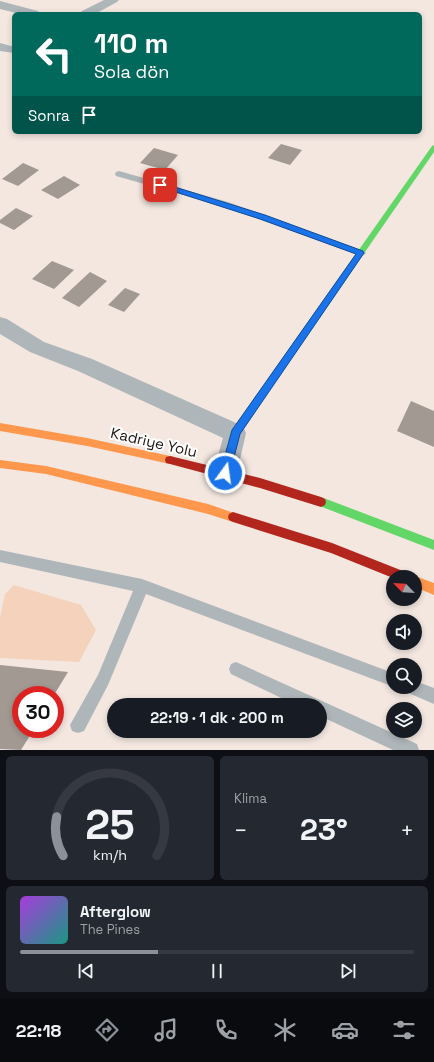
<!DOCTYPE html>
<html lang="tr">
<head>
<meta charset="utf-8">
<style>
	body { margin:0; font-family:"Space Grotesk",sans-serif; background:#242831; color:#f1f3f6; height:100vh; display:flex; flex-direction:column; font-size:15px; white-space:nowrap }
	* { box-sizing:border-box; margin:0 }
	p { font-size:13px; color:#9ea1a6 }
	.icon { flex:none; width:22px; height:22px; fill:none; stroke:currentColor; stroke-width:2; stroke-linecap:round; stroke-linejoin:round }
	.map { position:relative; height:750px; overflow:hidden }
	.details { display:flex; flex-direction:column; gap:6px; padding:6px; background:#0d0f14; flex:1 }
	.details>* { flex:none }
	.banner { position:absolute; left:12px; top:12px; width:410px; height:122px; border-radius:6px; box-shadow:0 2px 6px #0003; background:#00695c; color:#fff; overflow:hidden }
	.needle { width:26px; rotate:295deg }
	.fabs { position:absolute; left:386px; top:570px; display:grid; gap:8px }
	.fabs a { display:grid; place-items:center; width:36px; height:36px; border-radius:50%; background:#171b24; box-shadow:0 2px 6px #0003; font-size:20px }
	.speed { position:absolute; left:12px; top:686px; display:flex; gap:8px; font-size:20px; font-weight:700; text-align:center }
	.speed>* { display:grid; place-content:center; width:52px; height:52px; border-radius:50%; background:#171b24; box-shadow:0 2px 6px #0003; line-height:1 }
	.speed .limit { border:6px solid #d22; background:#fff; color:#111 }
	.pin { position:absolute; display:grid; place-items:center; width:34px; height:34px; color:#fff; margin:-17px; border-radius:8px; box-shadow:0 2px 6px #0006 }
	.me { position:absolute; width:44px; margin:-22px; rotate:14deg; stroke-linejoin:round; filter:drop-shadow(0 0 3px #0008) }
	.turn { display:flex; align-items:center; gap:14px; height:84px; padding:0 16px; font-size:18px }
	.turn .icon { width:52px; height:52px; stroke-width:2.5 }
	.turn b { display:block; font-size:28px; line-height:34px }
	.then { display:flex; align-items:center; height:38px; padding:0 16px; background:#0003; gap:8px; font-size:15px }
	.big { font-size:30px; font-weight:700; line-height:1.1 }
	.details .tile { flex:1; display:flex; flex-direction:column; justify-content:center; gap:6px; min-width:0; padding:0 14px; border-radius:6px; background:#242831 }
	.details .dial { align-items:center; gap:0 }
	.dial svg { height:104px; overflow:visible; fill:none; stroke:#363941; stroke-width:7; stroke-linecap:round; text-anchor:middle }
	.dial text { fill:#f1f3f6; stroke:none }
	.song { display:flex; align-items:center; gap:12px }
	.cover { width:48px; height:48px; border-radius:6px; background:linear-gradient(135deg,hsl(280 70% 55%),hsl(170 70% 35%)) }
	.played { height:4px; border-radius:2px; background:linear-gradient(90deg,#8c9099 35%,#363941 35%) }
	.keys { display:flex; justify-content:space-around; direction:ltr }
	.heat { display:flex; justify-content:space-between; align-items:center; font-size:22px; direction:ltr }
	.details .tiles { flex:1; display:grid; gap:6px; grid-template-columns:1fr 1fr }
	.tile:last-child { grid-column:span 2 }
	.trip { position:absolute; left:107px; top:698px; width:220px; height:40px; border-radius:20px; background:#171b24; box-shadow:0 2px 6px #0003; font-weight:700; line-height:40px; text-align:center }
	.menu { display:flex; height:64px; justify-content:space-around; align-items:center; background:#090b0e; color:#9ea1a6 }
	.menu .icon { width:28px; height:28px }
	.menu .current { color:#8c9099 }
	.menu b { font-size:18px; color:#f1f3f6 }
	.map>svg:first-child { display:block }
</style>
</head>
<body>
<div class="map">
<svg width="434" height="750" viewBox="0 0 434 750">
	<rect width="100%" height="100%" fill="#f3e7e0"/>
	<polygon fill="#f4d2bb" points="14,585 81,605 96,630 79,662 0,658 0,617 5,594"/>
	<g fill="#a29993">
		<polygon points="281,144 302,150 290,165 268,158"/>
		<polygon points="154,148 178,155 165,170 140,163"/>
		<polygon points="23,163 39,170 18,186 2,179"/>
		<polygon points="64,176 80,185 58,199 41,190"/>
		<polygon points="16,208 33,216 14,230 0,223 0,220"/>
		<polygon points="52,261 74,270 54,289 32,279"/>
		<polygon points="90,272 107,281 79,307 62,298"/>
		<polygon points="125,288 140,294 124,312 108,305"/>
		<polygon points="411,401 434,411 434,447 397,431"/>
		<polygon points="0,665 68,672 54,695 21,695 21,729 34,729 21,750 0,749"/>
	</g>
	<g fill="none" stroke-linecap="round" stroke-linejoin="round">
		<g fill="#afb6ba" fill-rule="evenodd">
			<polygon points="119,171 228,202 364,251 366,253 364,255 358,255 222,206 116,176 115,174 116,172"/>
			<polygon points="0,550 142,579 393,673 394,687 146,594 108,685 84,731 78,733 72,731 70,725 98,675 133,591 0,562"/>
			<polygon points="236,662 417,744 419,750 393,750 320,716 320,705 296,705 231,674 229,669 231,664"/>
			<polygon points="415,681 434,688 434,704 406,692 403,687 415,687"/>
		</g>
		<g fill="#afb6ba" fill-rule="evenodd">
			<polygon points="104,0 119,0 117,2 95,14 80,14 82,11"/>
			<polygon points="0,1 38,11 40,14 20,14 0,9"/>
			<polygon points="0,43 11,46 14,45 14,53 0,51"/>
			<polygon points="0,317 7,319 44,342 92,359 243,426 246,433 237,473 233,480 225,483 217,480 213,473 223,438 78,371 30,352 0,334"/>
		</g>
		<g fill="#63d668" fill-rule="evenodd">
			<polygon points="434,145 434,152 238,436 235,437 232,436 230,433 232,430 432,146"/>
			<polygon points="321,497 434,540 434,550 317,505 316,502 317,499"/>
		</g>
		<g fill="#ff974d" fill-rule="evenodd">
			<polygon points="0,423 87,438 170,456 174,457 175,460 174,463 170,464 87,446 0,431"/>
			<polygon points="0,460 46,466 208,504 237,514 238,517 237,520 233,522 208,514 46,474 0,468"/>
			<polygon points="415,576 434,583 434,595 415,587 415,577 411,577"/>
		</g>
		<g fill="#b3261e" fill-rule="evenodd">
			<polygon points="170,456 260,478 321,497 325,499 326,502 325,505 321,507 260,488 170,464 166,463 165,460 166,457"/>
			<polygon points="233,512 332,543 408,573 410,577 393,578 331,553 233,522 229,520 228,517 229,514"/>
		</g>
	</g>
	<polygon fill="#1a73e8" stroke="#114b97" points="157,183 162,183 265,215 363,251 364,253 240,434 230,473 229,476 225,478 222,476 220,473 232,430 356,254 260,219 157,186"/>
	<g text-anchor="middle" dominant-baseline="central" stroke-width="4" stroke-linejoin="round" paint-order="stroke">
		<g font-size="15" fill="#1e1712" stroke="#fff">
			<text transform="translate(154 442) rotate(13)">Kadriye Yolu</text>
		</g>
	</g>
</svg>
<div class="fabs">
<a><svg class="needle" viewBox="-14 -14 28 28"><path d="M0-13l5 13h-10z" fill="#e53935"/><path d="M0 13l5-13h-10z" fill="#9ea1a6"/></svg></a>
<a><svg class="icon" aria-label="sound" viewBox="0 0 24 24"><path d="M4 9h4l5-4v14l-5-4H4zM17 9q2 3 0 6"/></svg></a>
<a><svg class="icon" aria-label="search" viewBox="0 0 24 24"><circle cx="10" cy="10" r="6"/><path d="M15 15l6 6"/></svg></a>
<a><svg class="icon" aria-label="layers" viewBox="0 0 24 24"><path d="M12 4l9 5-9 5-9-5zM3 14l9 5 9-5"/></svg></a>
</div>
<div class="speed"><div class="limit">30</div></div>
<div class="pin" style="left:160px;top:185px;background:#d93025"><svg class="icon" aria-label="arrive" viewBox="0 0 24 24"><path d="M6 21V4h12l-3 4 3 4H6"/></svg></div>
<svg class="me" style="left:225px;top:473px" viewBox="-20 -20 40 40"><circle r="17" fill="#1a73e8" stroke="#fff" stroke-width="3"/><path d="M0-11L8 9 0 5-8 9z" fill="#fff"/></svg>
<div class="trip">22:19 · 1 dk · 200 m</div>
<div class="banner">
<div class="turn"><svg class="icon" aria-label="left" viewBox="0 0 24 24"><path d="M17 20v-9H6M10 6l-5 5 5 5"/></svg><div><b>110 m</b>Sola dön</div></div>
<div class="then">Sonra<svg class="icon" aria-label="arrive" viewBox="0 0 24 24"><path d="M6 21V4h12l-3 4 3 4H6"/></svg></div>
</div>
</div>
<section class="details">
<div class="tiles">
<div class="tile dial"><svg viewBox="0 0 100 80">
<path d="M14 69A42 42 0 1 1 86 69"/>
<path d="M14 69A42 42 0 0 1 9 39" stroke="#8c9099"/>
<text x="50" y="56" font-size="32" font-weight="700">25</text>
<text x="50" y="72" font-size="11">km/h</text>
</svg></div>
<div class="tile"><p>Klima</p>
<div class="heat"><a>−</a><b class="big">23°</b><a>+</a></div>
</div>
<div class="tile">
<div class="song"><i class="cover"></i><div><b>Afterglow</b><p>The Pines</p></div></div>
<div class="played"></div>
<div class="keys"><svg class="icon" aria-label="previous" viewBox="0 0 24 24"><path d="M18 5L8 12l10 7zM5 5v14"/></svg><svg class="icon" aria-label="pause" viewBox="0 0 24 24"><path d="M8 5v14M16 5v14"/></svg><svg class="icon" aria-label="next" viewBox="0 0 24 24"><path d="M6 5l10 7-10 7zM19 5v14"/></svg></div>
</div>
</div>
</section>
<nav class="menu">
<b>22:18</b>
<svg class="icon current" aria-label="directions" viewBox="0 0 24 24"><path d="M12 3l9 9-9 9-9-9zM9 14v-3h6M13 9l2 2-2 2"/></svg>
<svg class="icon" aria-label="music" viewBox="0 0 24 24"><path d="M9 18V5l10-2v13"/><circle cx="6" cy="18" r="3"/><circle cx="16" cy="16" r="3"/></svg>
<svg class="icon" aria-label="phone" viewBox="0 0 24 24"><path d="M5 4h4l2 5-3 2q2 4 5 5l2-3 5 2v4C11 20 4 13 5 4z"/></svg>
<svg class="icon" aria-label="climate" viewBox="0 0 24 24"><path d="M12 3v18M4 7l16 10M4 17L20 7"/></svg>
<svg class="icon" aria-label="car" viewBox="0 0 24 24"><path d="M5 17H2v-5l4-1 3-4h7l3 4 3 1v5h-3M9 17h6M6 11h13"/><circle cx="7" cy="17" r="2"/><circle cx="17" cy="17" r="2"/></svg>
<svg class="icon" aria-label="filters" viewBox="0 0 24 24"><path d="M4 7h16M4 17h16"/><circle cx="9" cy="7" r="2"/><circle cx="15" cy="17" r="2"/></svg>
</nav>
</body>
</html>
